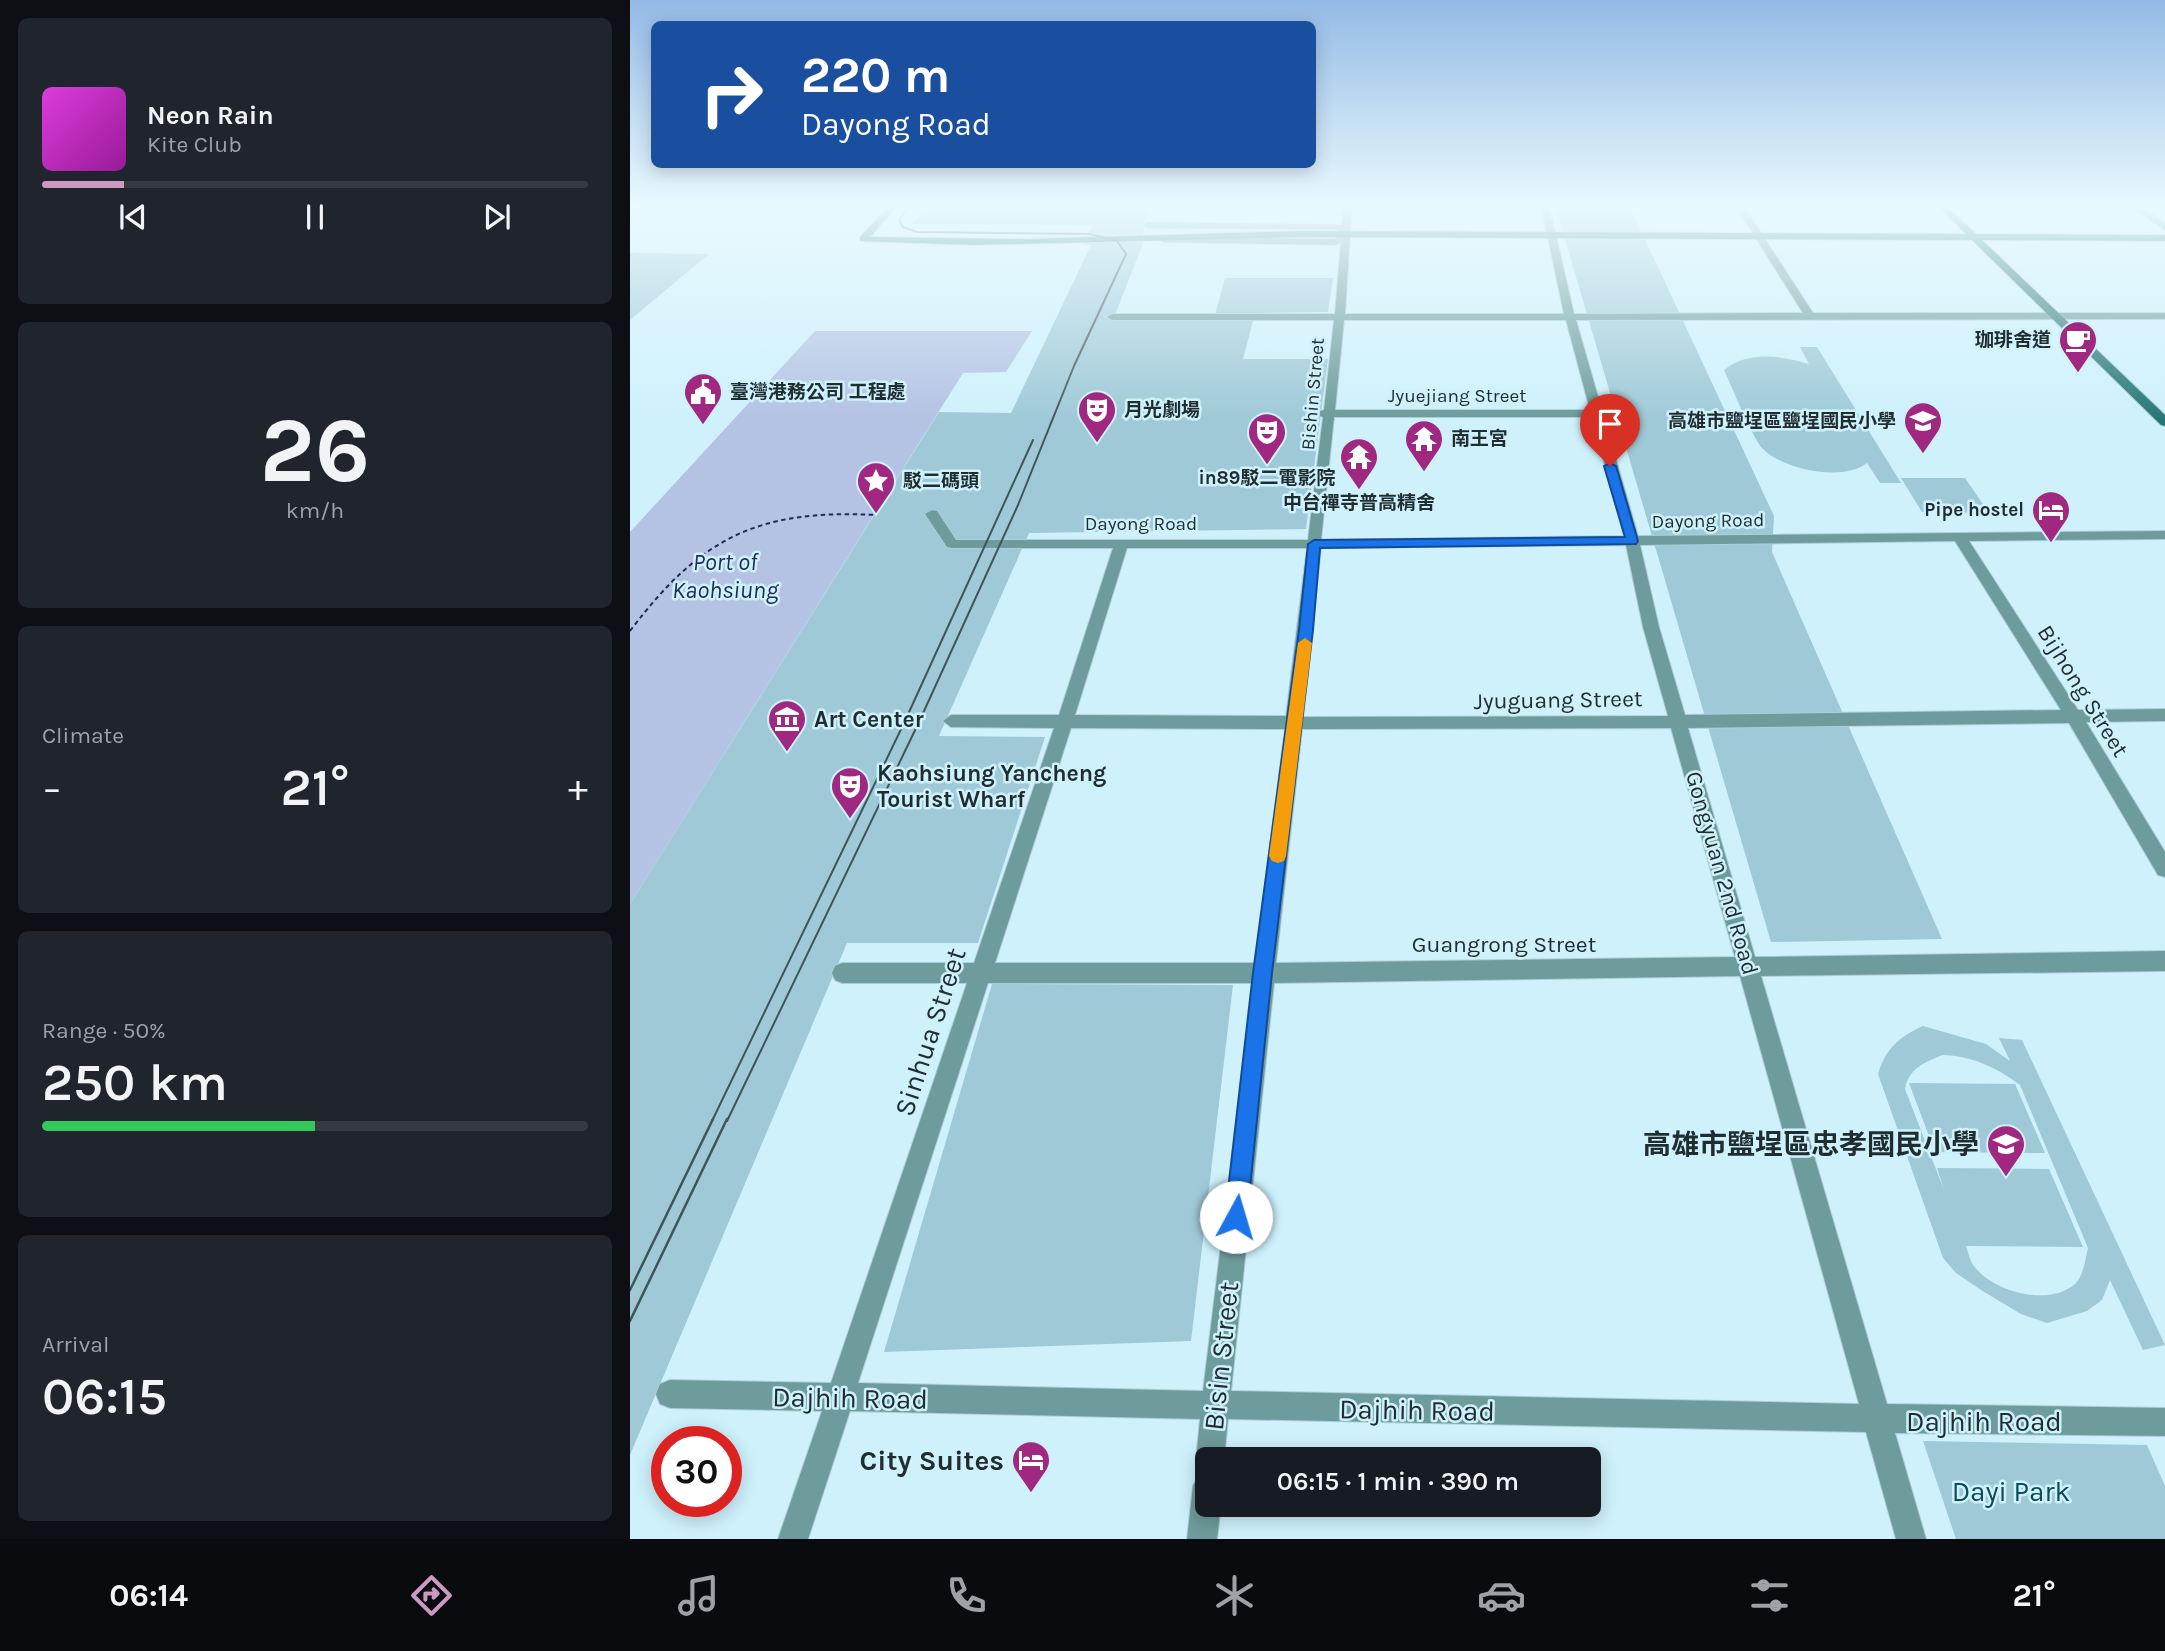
<!DOCTYPE html>
<html lang="en">
<head>
<meta charset="utf-8">
<style>
	body { margin:0; font-family:Karla,"Noto Sans TC",sans-serif; background:#20242c; color:#f1f3f6; height:100vh; display:flex; flex-direction:column; font-size:26px; white-space:nowrap }
	* { box-sizing:border-box; margin:0 }
	p { font-size:23px; color:#9ea1a6 }
	.icon { flex:none; width:38px; height:38px; fill:none; stroke:currentColor; stroke-width:2; stroke-linecap:round; stroke-linejoin:round }
	.map { position:relative; flex:1; overflow:hidden }
	.details { display:flex; flex-direction:column; gap:18px; padding:18px; background:#0d0f14; width:630px }
	.details>* { flex:none }
	.guide { position:absolute; left:21px; top:21px; width:665px; height:147px; border-radius:10px; box-shadow:0 4px 18px #0003; background:#1a4fa0; color:#fff; overflow:hidden }
	.speed { position:absolute; left:21px; top:1426px; display:flex; gap:14px; font-size:35px; font-weight:700; text-align:center }
	.speed>* { display:grid; place-content:center; width:91px; height:91px; border-radius:50%; background:#171b24; box-shadow:0 4px 18px #0003; line-height:1 }
	.speed .limit { border:10px solid #d22; background:#fff; color:#111 }
	.pin { position:absolute; display:grid; place-items:center; width:60px; height:60px; color:#fff; margin:-72px -30px; border-radius:50% 50% 50% 0; rotate:-45deg; box-shadow:0 0 7px #0007 }
	.pin .icon { rotate:45deg }
	.me { position:absolute; width:77px; margin:-38px; rotate:6deg; stroke-linejoin:round; filter:drop-shadow(0 0 5px #0008) }
	.turn { display:flex; align-items:center; gap:24px; height:147px; padding:0 35px; font-size:32px }
	.turn .icon { width:91px; height:91px; stroke-width:2.5 }
	.turn b { display:block; font-size:49px; line-height:60px }
	.big { font-size:52px; font-weight:600; line-height:1.1 }
	.details .card { flex:1; display:flex; flex-direction:column; justify-content:center; gap:10px; min-width:0; padding:0 24px; border-radius:10px; background:#20242c }
	.details .dial { align-items:center; gap:0 }
	.dial b { font-size:91px; line-height:1 }
	.song { display:flex; align-items:center; gap:21px }
	.cover { width:84px; height:84px; border-radius:10px; background:linear-gradient(135deg,hsl(300 70% 55%),hsl(300 70% 35%)) }
	.played { height:7px; border-radius:4px; background:linear-gradient(90deg,#cd98c1 15%,#363941 15%) }
	.keys { display:flex; justify-content:space-around; direction:ltr }
	.heat { display:flex; justify-content:space-between; align-items:center; font-size:38px; direction:ltr }
	.charge { height:10px; border-radius:5px; background:linear-gradient(90deg,#34c759 50%,#363941 0) }
	.trip { position:absolute; left:565px; top:1447px; width:406px; height:70px; border-radius:10px; background:#171b24; box-shadow:0 4px 18px #0003; font-weight:600; line-height:70px; text-align:center }
	.dock { display:flex; height:112px; justify-content:space-around; align-items:center; background:#090b0e; color:#9ea1a6 }
	.dock .icon { width:49px; height:49px }
	.dock .on { color:#cd98c1 }
	.dock b { font-size:32px; color:#f1f3f6 }
	main { display:flex; flex:1; min-height:0 }
	.map>svg:first-child { display:block }
</style>
</head>
<body>
<main>
<section class="details">
<div class="card">
<div class="song"><i class="cover"></i><div><b>Neon Rain</b><p>Kite Club</p></div></div>
<div class="played"></div>
<div class="keys"><svg class="icon" aria-label="previous" viewBox="0 0 24 24"><path d="M18 5L8 12l10 7zM5 5v14"/></svg><svg class="icon" aria-label="pause" viewBox="0 0 24 24"><path d="M8 5v14M16 5v14"/></svg><svg class="icon" aria-label="next" viewBox="0 0 24 24"><path d="M6 5l10 7-10 7zM19 5v14"/></svg></div>
</div>
<div class="card dial"><b>26</b><p>km/h</p></div>
<div class="card"><p>Climate</p>
<div class="heat"><a>−</a><b class="big">21°</b><a>+</a></div>
</div>
<div class="card"><p>Range · 50%</p><b class="big">250 km</b><div class="charge"></div></div>
<div class="card"><p>Arrival</p><b class="big">06:15</b></div>
</section>
<div class="map">
<svg width="1535" height="1539" viewBox="0 0 1535 1539">
	<rect width="100%" height="100%" fill="#cef1fc"/>
	<g fill="#9fc9d7" fill-rule="evenodd">
		<polygon points="298,205 521,205 514,224 512,246 485,315 585,315 595,278 703,278 698,312 625,313 613,359 698,359 676,529 399,533 309,736 415,737 348,943 217,943 0,1455 0,904 309,412 381,413 461,245 453,244 463,225 282,224"/>
		<polygon points="925,205 999,205 1144,516 1142,552 1312,939 1141,942"/>
		<polygon points="0,253 79,254 0,320"/>
		<path d="M1170,347H1187L1271,483H1250L1237,463C1213,482 1154,470 1133,449C1121,436 1103,389 1094,370C1119,350 1151,356 1179,364Z"/>
		<polygon points="1271,478 1335,478 1359,513 1292,512"/>
		<polygon points="362,984 603,985 561,1341 254,1352"/>
		<path d="M1293,1026L1356,1044L1380,1061L1369,1038L1392,1040L1535,1345L1513,1350L1480,1280L1472,1300L1457,1311L1417,1323L1391,1314L1351,1290L1326,1273L1313,1258L1248,1074C1256,1048 1269,1037 1293,1026ZM1312,1055C1342,1056 1366,1067 1390,1085L1458,1248C1455,1260 1454,1275 1445,1284C1419,1307 1363,1292 1344,1266C1340,1261 1338,1252 1336,1246L1453,1247L1419,1169L1307,1168L1314,1190L1275,1089C1279,1068 1294,1063 1312,1055Z"/>
		<polygon points="1279,1083 1385,1084 1415,1153 1305,1152"/>
		<polygon points="1293,1441 1517,1445 1535,1486 1535,1539 1326,1539"/>
	</g>
	<polygon fill="#b4c2e3" points="185,331 402,331 376,372 333,373 0,904 0,532"/>
	<g fill="none" stroke-linecap="round" stroke-linejoin="round">
		<path stroke="#1e2c57" stroke-width="2" stroke-dasharray="4.5 3.5" stroke-linecap="butt" d="M0,631C71,537 128,509 246,515"/>
		<defs>
			<g id="street">
				<path d="M714,205H722L715,314H934L911,205H919L944,314L1173,313L1105,205H1113L1183,313H1535V319L946,320L1008,536L1535,531V539L1339,541L1448,710L1535,709V721L1456,722L1535,852V877L1528,875L1439,723L1058,728L1125,957L1535,951V971L1131,976L1257,1404L1535,1408V1436L1265,1433L1296,1539H1266L1236,1432L598,1419L594,1460H578V1505H591L587,1539H557L563,1486L568,1476L575,1472L570,1470L566,1460L570,1419L220,1411L178,1539H148L192,1411L40,1408L30,1404L26,1394L30,1384L40,1380L201,1383L337,983H212L205,980L202,973L205,966L212,963H344L424,728L321,727L313,721L321,715H429L483,548H322L317,547L295,514L302,510L307,511L326,540H678L693,417L683,413L694,410L704,320H482L477,317L482,314H705L711,242L706,245L533,242L529,239L533,236L704,239L712,234L706,229L517,228L513,225L517,222L712,225ZM714,320H936L960,410H705ZM704,417H962L994,536L691,540ZM1325,541L1431,710L1055,715L1029,627L1010,545ZM996,545L1013,627L1038,716L673,717L691,548ZM497,548H677L656,716L445,715ZM441,728L655,729L625,963H365ZM1041,728L1105,957L646,963L672,729ZM1110,976L1229,1404L601,1391L644,983ZM358,983H623L573,1391L228,1383Z"/>
				<polygon points="1499,205 1508,205 1535,223 1535,230"/>
			</g>
			<polygon id="secondary" points="260,205 268,205 240,237 397,239 671,231 1336,234 1307,205 1315,205 1346,234 1535,235 1535,241 1352,240 1535,415 1535,426 1531,425 1342,240 671,237 342,245 230,241 230,237"/>
		</defs>
		<use href="#street" stroke="#aeced7" stroke-width="2"/>
		<use href="#secondary" stroke="#aeced7" stroke-width="2"/>
		<use href="#street" fill="#6e9b9b" fill-rule="evenodd"/>
		<use href="#secondary" fill="#267575" fill-rule="evenodd"/>
		<g stroke="#425459" stroke-width="2">
			<polyline points="82,1121 275,721 403,440"/>
			<polyline points="97,1121 289,722 388,505 444,366 496,254 487,241 460,234 287,232 273,227 269,220 280,205"/>
		</g>
		<g stroke="#425459" stroke-width="2.5">
			<polyline points="0,1290 83,1119"/>
			<polyline points="0,1321 97,1119"/>
		</g>
	</g>
	<linearGradient id="sky" x2="0" y2="1"><stop stop-color="#93bae6"/><stop offset="0.49" stop-color="#e9f9fe"/><stop offset="1" stop-color="#e9f9fe" stop-opacity="0"/></linearGradient>
	<rect width="1535" height="420" fill="url(#sky)"/>
	<polygon fill="#1a73e8" stroke="#114b97" stroke-width="2" points="980,463 986,466 1008,541 1006,544 690,548 683,630 642,973 617,1217 614,1225 606,1228 598,1225 595,1217 623,973 669,630 678,544 684,540 995,537 974,466"/>
	<polygon fill="#f59e0b" points="675,638 682,643 656,856 654,861 648,863 642,861 639,856 668,643"/>
	<defs>
		<symbol id="cafe-pin" viewBox="-11 -11 22 30"><path d="M0 17L-7.5 6A9.5 9.5 0 1 1 7.5 6Z" fill="#a02881" stroke="#cef1fc"/><path d="M-5.5-4.5H6V0H3Q3 3.5 0 3.5H-2.5Q-5.5 3.5-5.5 0ZM3-3.2v2h1.7v-2ZM-6 4.5H4V6H-6Z" fill="#fff"/></symbol>
		<symbol id="civic-pin" viewBox="-11 -11 22 30"><path d="M0 17L-7.5 6A9.5 9.5 0 1 1 7.5 6Z" fill="#a02881" stroke="#cef1fc"/><path d="M-.6-6.5H3V-4.5H.6V-3L4-1V1h2V6H-6V1h2V-1L-.6-3ZM-1.2 2.5V6h2.4V2.5Z" fill="#fff"/></symbol>
		<symbol id="theatre-pin" viewBox="-11 -11 22 30"><path d="M0 17L-7.5 6A9.5 9.5 0 1 1 7.5 6Z" fill="#a02881" stroke="#cef1fc"/><path d="M-5-5.5Q0-4 5-5.5V0Q5 5 0 6Q-5 5-5 0ZM-3.3-2.5H-1v1.5H-3.3ZM1-2.5H3.3v1.5H1ZM-2.8 1Q0 5.5 2.8 1Z" fill="#fff"/></symbol>
		<symbol id="school-pin" viewBox="-11 -11 22 30"><path d="M0 17L-7.5 6A9.5 9.5 0 1 1 7.5 6Z" fill="#a02881" stroke="#cef1fc"/><path d="M0-5L7-2L0 1L-7-2ZM-4 1L0 2.5L4 1V4Q0 6-4 4Z" fill="#fff"/></symbol>
		<symbol id="temple-pin" viewBox="-11 -11 22 30"><path d="M0 17L-7.5 6A9.5 9.5 0 1 1 7.5 6Z" fill="#a02881" stroke="#cef1fc"/><path d="M0-6L5-2H3V0L6.5 2.5H4V6H1.5V3h-3V6H-4V2.5H-6.5L-3 0V-2H-5Z" fill="#fff"/></symbol>
		<symbol id="sight-pin" viewBox="-11 -11 22 30"><path d="M0 17L-7.5 6A9.5 9.5 0 1 1 7.5 6Z" fill="#a02881" stroke="#cef1fc"/><path d="M0-6L1.8-2.2L6-1.7L2.9 1.2L3.7 5.4L0 3.3L-3.7 5.4L-2.9 1.2L-6-1.7L-1.8-2.2Z" fill="#fff"/></symbol>
		<symbol id="hotel-pin" viewBox="-11 -11 22 30"><path d="M0 17L-7.5 6A9.5 9.5 0 1 1 7.5 6Z" fill="#a02881" stroke="#cef1fc"/><path d="M-6-4.5h1.5V1H6V5H4.5V3h-9V5H-6ZM-4 0a1.8 1.8 0 1 1 3.6 0ZM.5 0V-2.5h3Q6-2.5 6 0Z" fill="#fff"/></symbol>
		<symbol id="museum-pin" viewBox="-11 -11 22 30"><path d="M0 17L-7.5 6A9.5 9.5 0 1 1 7.5 6Z" fill="#a02881" stroke="#cef1fc"/><path d="M0-6L6-3V-2H-6V-3ZM-5-1h2V3h-2ZM-1-1h2V3h-2ZM3-1h2V3H3ZM-6 4H6V6H-6Z" fill="#fff"/></symbol>
	</defs>
	<g fill-rule="evenodd">
		<use href="#cafe-pin" x="1426" y="318" width="44" height="60"/>
		<use href="#civic-pin" x="51" y="370" width="44" height="60"/>
		<use href="#theatre-pin" x="445" y="388" width="44" height="60"/>
		<use href="#school-pin" x="1271" y="399" width="44" height="60"/>
		<use href="#theatre-pin" x="615" y="410" width="44" height="60"/>
		<use href="#temple-pin" x="772" y="417" width="44" height="60"/>
		<use href="#temple-pin" x="707" y="435" width="44" height="60"/>
		<use href="#sight-pin" x="224" y="459" width="44" height="60"/>
		<use href="#hotel-pin" x="1399" y="488" width="44" height="60"/>
		<use href="#museum-pin" x="135" y="697" width="44" height="60"/>
		<use href="#theatre-pin" x="198" y="764" width="44" height="60"/>
		<use href="#school-pin" x="1354" y="1122" width="44" height="60"/>
		<use href="#hotel-pin" x="379" y="1438" width="44" height="60"/>
	</g>
	<g text-anchor="middle" dominant-baseline="central" stroke-width="5" stroke-linejoin="round" paint-order="stroke">
		<g font-size="19" font-weight="bold" fill="#1f2c30" stroke="#cef1fc" text-anchor="start">
			<text x="1421" y="340" text-anchor="end">珈琲舍道</text>
			<text x="100" y="392">臺灣港務公司 工程處</text>
			<text x="494" y="410">月光劇場</text>
			<text x="1266" y="421" text-anchor="end">高雄市鹽埕區鹽埕國民小學</text>
			<text x="821" y="439">南王宮</text>
			<text x="637" y="478" text-anchor="middle">in89駁二電影院</text>
			<text x="273" y="481">駁二碼頭</text>
			<text x="729" y="503" text-anchor="middle">中台禪寺普高精舍</text>
			<text x="1394" y="510" text-anchor="end">Pipe hostel</text>
		</g>
		<g font-size="19" fill="#1f2c30" stroke="#cef1fc">
			<text transform="translate(683 394) rotate(-85)">Bishin Street</text>
			<text x="827" y="396">Jyuejiang Street</text>
			<text transform="translate(1078 521) rotate(-1)">Dayong Road</text>
			<text x="511" y="524">Dayong Road</text>
		</g>
		<g font-size="23" fill="#1f2c30" stroke="#cef1fc">
			<text transform="translate(1453 691) rotate(58)">Bijhong Street</text>
			<text transform="translate(928 700) rotate(-1)">Jyuguang Street</text>
			<text transform="translate(1092 873) rotate(74)">Gongyuan 2nd Road</text>
			<text x="874" y="944">Guangrong Street</text>
		</g>
		<g font-size="23" font-weight="bold" fill="#1f2c30" stroke="#cef1fc" text-anchor="start">
			<text x="184" y="719">Art Center</text>
			<text x="247" y="773">Kaohsiung Yancheng<tspan x="247" dy="26">Tourist Wharf</tspan></text>
		</g>
		<g font-size="24" font-style="italic" fill="#1e2c57" stroke="#cef1fc">
			<text x="95" y="562">Port of<tspan x="95" dy="28">Kaohsiung</tspan></text>
		</g>
		<g font-size="28" fill="#1f2c30" stroke="#cef1fc">
			<text transform="translate(300 1032) rotate(-72)">Sinhua Street</text>
			<text transform="translate(591 1356) rotate(-84)">Bisin Street</text>
			<text transform="translate(220 1398) rotate(1)">Dajhih Road</text>
			<text transform="translate(787 1410) rotate(1)">Dajhih Road</text>
			<text x="1354" y="1421">Dajhih Road</text>
		</g>
		<g font-size="28" font-weight="bold" fill="#1f2c30" stroke="#cef1fc" text-anchor="end">
			<text x="1349" y="1144">高雄市鹽埕區忠孝國民小學</text>
			<text x="374" y="1460">City Suites</text>
		</g>
		<g font-size="28" fill="#0d4b5a" stroke="#cef1fc">
			<text x="1381" y="1491">Dayi Park</text>
		</g>
	</g>
</svg>
<div class="speed"><div class="limit">30</div></div>
<div class="pin" style="left:980px;top:466px;background:#d93025"><svg class="icon" aria-label="arrive" viewBox="0 0 24 24"><path d="M6 21V4h12l-3 4 3 4H6"/></svg></div>
<svg class="me" style="left:606px;top:1217px" viewBox="-20 -20 40 40"><circle r="19" fill="#fff"/><path d="M0-13L10 11 0 6-10 11z" fill="#1a73e8"/></svg>
<div class="trip">06:15 · 1 min · 390 m</div>
<div class="guide">
<div class="turn"><svg class="icon" aria-label="right" viewBox="0 0 24 24"><path d="M7 20v-9h11M14 6l5 5-5 5"/></svg><div><b>220 m</b>Dayong Road</div></div>
</div>
</div>
</main>
<nav class="dock">
<b>06:14</b>
<svg class="icon on" aria-label="directions" viewBox="0 0 24 24"><path d="M12 3l9 9-9 9-9-9zM9 14v-3h6M13 9l2 2-2 2"/></svg>
<svg class="icon" aria-label="music" viewBox="0 0 24 24"><path d="M9 18V5l10-2v13"/><circle cx="6" cy="18" r="3"/><circle cx="16" cy="16" r="3"/></svg>
<svg class="icon" aria-label="phone" viewBox="0 0 24 24"><path d="M5 4h4l2 5-3 2q2 4 5 5l2-3 5 2v4C11 20 4 13 5 4z"/></svg>
<svg class="icon" aria-label="climate" viewBox="0 0 24 24"><path d="M12 3v18M4 7l16 10M4 17L20 7"/></svg>
<svg class="icon" aria-label="car" viewBox="0 0 24 24"><path d="M5 17H2v-5l4-1 3-4h7l3 4 3 1v5h-3M9 17h6M6 11h13"/><circle cx="7" cy="17" r="2"/><circle cx="17" cy="17" r="2"/></svg>
<svg class="icon" aria-label="filters" viewBox="0 0 24 24"><path d="M4 7h16M4 17h16"/><circle cx="9" cy="7" r="2"/><circle cx="15" cy="17" r="2"/></svg>
<b>21°</b>
</nav>
</body>
</html>
